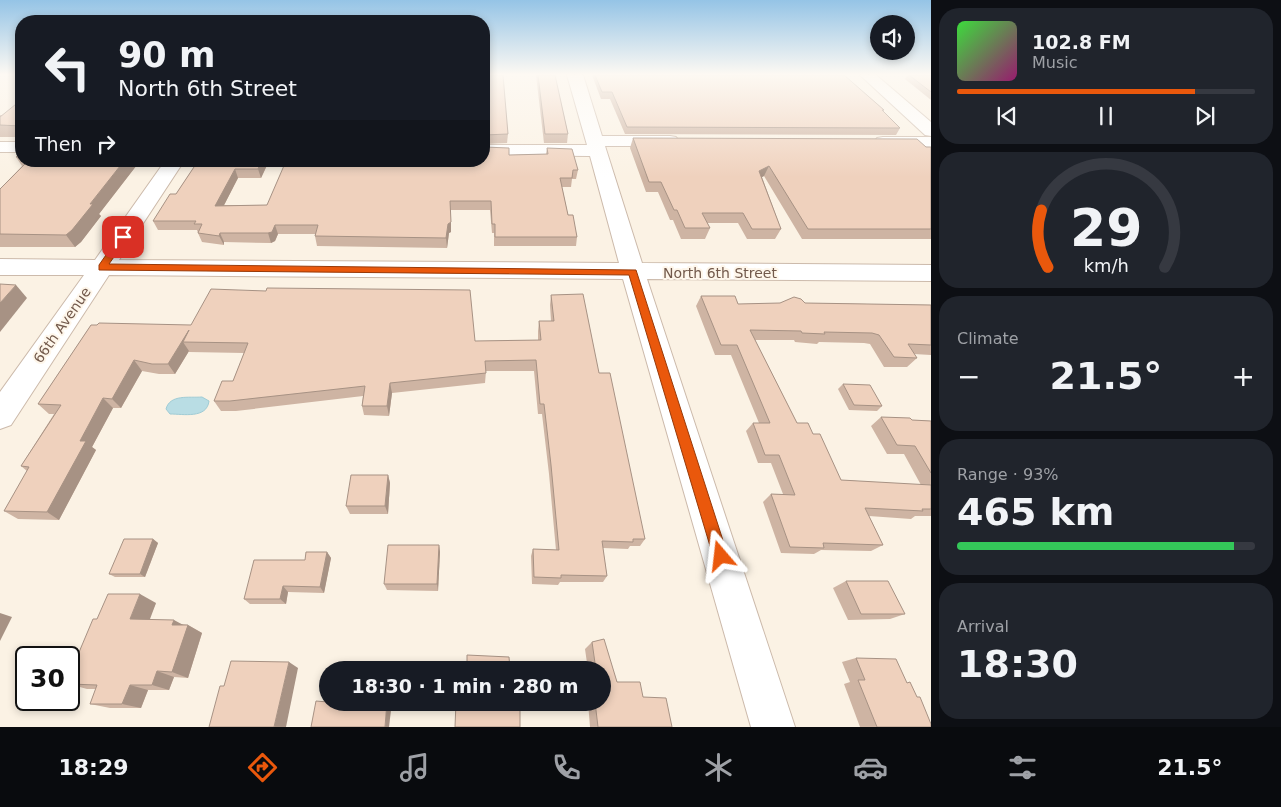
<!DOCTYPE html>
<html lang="en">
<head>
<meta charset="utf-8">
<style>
	body { margin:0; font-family:"DejaVu Sans",sans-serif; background:#20242c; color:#f1f3f6; height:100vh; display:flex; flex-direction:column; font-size:19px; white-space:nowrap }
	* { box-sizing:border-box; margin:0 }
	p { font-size:16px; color:#9ea1a6 }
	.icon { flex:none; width:28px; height:28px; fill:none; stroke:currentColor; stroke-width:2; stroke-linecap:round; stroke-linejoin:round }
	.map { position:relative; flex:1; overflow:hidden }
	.panel { display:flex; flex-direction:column; gap:8px; padding:8px; background:#0d0f14; width:350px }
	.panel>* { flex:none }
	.hud { position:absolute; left:15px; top:15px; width:475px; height:152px; border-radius:20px; box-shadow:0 2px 8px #0003; background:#171b24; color:#f1f3f6; overflow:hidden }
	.controls { position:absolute; left:870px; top:15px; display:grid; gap:10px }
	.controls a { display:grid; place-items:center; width:45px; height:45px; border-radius:50%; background:#171b24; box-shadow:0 2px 8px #0003; font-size:25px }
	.speed { position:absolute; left:15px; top:646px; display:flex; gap:10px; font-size:25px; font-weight:700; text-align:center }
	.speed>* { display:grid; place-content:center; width:65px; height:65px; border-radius:50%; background:#171b24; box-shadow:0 2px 8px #0003; line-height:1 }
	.speed .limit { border:2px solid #111; border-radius:8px; background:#fff; color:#111 }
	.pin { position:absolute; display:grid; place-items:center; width:42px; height:42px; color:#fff; margin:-21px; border-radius:10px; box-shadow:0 2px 8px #0006 }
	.me { position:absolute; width:55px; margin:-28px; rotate:343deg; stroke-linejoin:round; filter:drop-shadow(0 0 4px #0008) }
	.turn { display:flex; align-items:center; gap:18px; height:105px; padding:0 20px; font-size:22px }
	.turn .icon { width:65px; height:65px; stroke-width:2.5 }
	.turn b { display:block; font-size:35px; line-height:42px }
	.then { display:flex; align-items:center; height:48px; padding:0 20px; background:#0003; gap:10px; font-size:19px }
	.big { font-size:38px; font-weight:600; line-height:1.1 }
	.panel .card { flex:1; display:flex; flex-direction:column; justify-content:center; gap:8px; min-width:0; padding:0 18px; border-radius:20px; background:#20242c }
	.panel .dial { align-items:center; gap:0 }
	.dial svg { height:130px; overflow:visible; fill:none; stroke:#363941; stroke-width:7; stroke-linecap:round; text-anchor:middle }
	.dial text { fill:#f1f3f6; stroke:none }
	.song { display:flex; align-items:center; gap:15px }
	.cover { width:60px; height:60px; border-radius:8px; background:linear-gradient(135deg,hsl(120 70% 55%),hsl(320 70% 35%)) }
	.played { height:5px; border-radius:2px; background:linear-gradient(90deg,#ea580c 80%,#363941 80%) }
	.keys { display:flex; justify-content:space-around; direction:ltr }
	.heat { display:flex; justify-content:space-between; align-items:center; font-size:28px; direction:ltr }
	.charge { height:8px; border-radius:4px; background:linear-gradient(90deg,#34c759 93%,#363941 0) }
	.trip { position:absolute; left:319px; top:661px; width:292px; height:50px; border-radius:25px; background:#171b24; box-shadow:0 2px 8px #0003; font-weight:600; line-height:50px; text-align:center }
	.dock { display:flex; height:80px; justify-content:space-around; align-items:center; background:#090b0e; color:#9ea1a6 }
	.dock .icon { width:35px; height:35px }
	.dock .on { color:#ea580c }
	.dock b { font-size:22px; color:#f1f3f6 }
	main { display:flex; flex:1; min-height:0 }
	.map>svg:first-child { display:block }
</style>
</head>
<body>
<main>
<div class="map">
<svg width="931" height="727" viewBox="0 0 931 727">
	<rect width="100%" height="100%" fill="#fbf2e4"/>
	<path fill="#b9dde4" stroke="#a0ccd5" d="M202,397L209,401C207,419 183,414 170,414L166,409C170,394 189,398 202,397Z"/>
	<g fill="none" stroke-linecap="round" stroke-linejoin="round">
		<defs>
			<g id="minor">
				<polygon points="567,75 583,75 602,136 670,136 676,137 679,141 676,145 670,146 605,146 642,263 931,265 931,281 647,279 795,727 751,727 623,279 109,275 11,425 0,429 0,392 84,275 0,275 0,259 95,260 165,161 184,161 119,260 619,263 590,156 484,155 484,145 587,145"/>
				<polygon points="860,75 876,75 931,122 931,136 925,135"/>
				<polygon points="883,137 931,137 931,147 877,146 874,142 877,138"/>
				<rect x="0" y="142" width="21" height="10"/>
			</g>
		</defs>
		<use href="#minor" stroke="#ccbaab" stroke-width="2"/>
		<use href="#minor" fill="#fff" fill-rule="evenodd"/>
	</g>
	<g fill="#ceb4a3">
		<polygon points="484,75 508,134 507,143 484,144"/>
		<polygon points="536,75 555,75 568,134 567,143 544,143"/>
		<polygon points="592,75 844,75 884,110 883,112 900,128 896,135 625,134 610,99 601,99"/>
		<polygon points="908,75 931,75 931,100 905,79"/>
		<polygon points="21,100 21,137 0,137 0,115 3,115"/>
		<polygon points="633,138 931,147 931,239 802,239 764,176 762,177 781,229 775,239 747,239 738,223 707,223 710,228 705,239 681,239 673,220 670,220 658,192 646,192 630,148"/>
		<polygon points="547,148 578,170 576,179 572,179 571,187 562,187 568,215 577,237 576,246 494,246 494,233 492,233 490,210 450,210 451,232 449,233 447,248 317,246 315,236 315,234 278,234 275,241 271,243 224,242 224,245 202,242 198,233 197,230 158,230 153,221 176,194 198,161 269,161 261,178 238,178 224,205 267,205 509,155 546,154"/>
		<polygon points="21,152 21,161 140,161 99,214 101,216 81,242 75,247 0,247 0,189 22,166 16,157"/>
		<polygon points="551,295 599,373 645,539 640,546 630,546 628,549 603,548 607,576 603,582 560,582 558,585 532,584 531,556 533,549 556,550 549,474 542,414 538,414 534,371 486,371 485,383 392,393 389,416 364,415 362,406 363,396 236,411 221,411 214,401 233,381 244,353 189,352 189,351 175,374 159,374 142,371 121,408 113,408 92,447 96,450 59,520 18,519 4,511 27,471 21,466 54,414 49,414 38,404 91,325 475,341 538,340 538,331 539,321 551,321 550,305"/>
		<polygon points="701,296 738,304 805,303 931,305 931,355 914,354 917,358 907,367 884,367 870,344 864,343 819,342 817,344 795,342 794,340 755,340 797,423 813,434 841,480 921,485 904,454 887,454 871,426 881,417 912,420 931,421 931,516 915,516 911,519 869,516 883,545 871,551 821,550 814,554 781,553 763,502 771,494 783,494 771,463 758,463 746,431 753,423 759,423 731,355 715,355 696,306"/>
		<polygon points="843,384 882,406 877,411 849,410 838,389"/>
		<polygon points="388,475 390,483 388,514 350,514 346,506"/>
		<polygon points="153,539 158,543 145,577 115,577 109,574"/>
		<polygon points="439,545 440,552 438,591 387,590 384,584"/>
		<polygon points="327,552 331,558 324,593 288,592 286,604 250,604 244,599 305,560"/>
		<polygon points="846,581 905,614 890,619 848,620 833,588"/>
		<polygon points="156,603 149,619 188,625 202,633 188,678 174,677 169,690 148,690 141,708 110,708 90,704 96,689 87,689 69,684 69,676"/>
		<polygon points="592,642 617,682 643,697 672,727 590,727 588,702 602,702 602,670 588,670 585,649"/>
		<polygon points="856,658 907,683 931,727 860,727 844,684 850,682 842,662"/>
	</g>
	<g fill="#a79284">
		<polygon points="124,161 140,161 99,214 101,216 81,242 75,247 66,235"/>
		<polygon points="261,161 269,161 261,178 258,169"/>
		<polygon points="769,166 764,176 754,181 759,171"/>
		<polygon points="235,169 238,178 219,215 215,206"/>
		<polygon points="451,222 451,232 449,233 447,248 446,238 448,224"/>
		<polygon points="275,225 278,234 275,241 271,243 268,233"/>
		<polygon points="220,233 224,242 224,245 219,236"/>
		<polygon points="16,285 27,298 0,332 0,303"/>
		<polygon points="189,330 183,342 189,351 175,374 168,364"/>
		<polygon points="134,360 142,371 121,408 112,399"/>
		<polygon points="390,383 392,393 389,416 387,406"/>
		<polygon points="103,398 113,408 92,447 96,450 59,520 47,512 80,441"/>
		<polygon points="388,475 390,483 388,514 385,506"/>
		<polygon points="153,539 158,543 145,577 140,574"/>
		<polygon points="439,545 440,552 438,591 437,584"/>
		<polygon points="327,552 331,558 324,593 320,587"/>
		<polygon points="283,586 288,592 286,604 280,599"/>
		<polygon points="140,594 156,603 147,627 130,619"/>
		<polygon points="0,613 12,617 0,641"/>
		<polygon points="174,620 187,627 188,625 202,633 188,678 172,672 172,625"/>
		<polygon points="289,662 298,668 286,727 274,727"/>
		<polygon points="157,671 174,677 169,690 152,685"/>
		<polygon points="130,685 148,690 141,708 122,704"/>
		<polygon points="387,702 392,702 389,727 385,727"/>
	</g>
	<g fill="#efd1bd" stroke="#a79284">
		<polygon points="484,75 503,75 508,134 484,135"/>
		<polygon points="538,75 555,75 568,134 545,134"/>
		<polygon points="595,75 844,75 884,110 882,110 900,128 627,127 612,92 602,92"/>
		<polygon points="909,75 931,75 931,92"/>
		<polygon points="21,100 21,126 0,125 0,117"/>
		<polygon points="633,138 917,139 926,147 931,147 931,229 808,229 769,166 759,171 781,229 752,229 743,213 702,213 710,228 685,228 677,210 674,210 661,182 649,182"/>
		<polygon points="484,147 509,148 509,155 548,154 547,148 572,149 578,170 573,170 572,178 560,178 568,215 573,215 577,237 495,237 495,224 492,224 491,201 450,201 451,222 448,224 446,238 315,236 318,225 275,225 272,232 268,233 220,233 219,236 198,233 202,224 194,224 196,221 153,221 170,194 176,194 198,161 261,161 258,169 235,169 215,206 267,205 286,161 484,161"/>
		<polygon points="21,152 21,157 16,157"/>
		<polygon points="28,161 124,161 90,204 93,204 72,230 66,235 0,234 0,189"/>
		<polygon points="0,284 16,285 0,303"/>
		<polygon points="267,288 470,290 475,341 541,340 539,321 554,321 551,295 583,294 599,373 610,373 645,539 633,539 633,542 602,541 607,576 561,575 561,578 534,577 533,549 559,550 551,465 544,404 540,404 536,360 485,361 486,373 390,383 387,406 362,406 365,386 230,401 214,401 222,381 233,381 248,343 183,342 189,330 168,364 152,364 134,360 112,399 103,398 80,441 86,441 47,512 4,511 29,467 21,466 61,405 38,404 91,325 97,325 99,323 191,325 211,289 266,291"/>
		<polygon points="701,296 735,296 738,304 780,303 794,297 801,299 805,303 931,305 931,345 908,344 917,358 894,357 879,335 872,333 824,332 825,334 802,333 801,331 750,330 797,423 808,423 813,434 820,434 841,480 931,485 931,509 922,509 923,511 865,508 883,545 823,543 824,548 790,547 771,494 795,495 779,455 765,455 753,423 770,423 737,345 721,345"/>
		<polygon points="843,384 870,385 882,406 854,405"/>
		<polygon points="881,417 910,418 912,420 931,421 931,473 915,446 897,445"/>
		<polygon points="351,475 388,475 385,506 346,506"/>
		<polygon points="124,539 153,539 140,574 109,574"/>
		<polygon points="388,545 439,545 437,584 384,584"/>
		<polygon points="306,552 327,552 320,587 283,586 280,599 244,599 254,560 305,560"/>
		<polygon points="846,581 888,581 905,614 861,614"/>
		<polygon points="108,594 140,594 130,619 174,620 172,625 188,625 172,672 157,671 152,685 130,685 122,704 90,704 97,685 69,684 69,676 93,619 97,619"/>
		<polygon points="604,639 617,682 640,682 643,697 666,698 672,727 598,727 595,702 602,702 602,670 596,670 592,642"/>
		<polygon points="467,655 509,657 510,669 518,670 458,670 458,668 467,669"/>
		<polygon points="856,658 896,659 907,683 910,682 917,697 920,697 931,724 931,727 877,727 858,680 865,680"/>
		<polygon points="231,661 289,662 274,727 209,727 220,686 224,686"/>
		<polygon points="316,701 328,702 387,702 385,727 311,727"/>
		<polygon points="456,702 520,702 520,727 455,727"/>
	</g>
	<linearGradient id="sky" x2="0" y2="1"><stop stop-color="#95c4e6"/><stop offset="0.42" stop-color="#fdf9f3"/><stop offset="1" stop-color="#fdf9f3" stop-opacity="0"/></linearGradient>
	<rect width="931" height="177" fill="url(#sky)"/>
	<polygon fill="#ea580c" stroke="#983908" points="123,234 128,237 109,264 636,270 728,556 726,562 721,564 715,562 713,556 629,275 99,270 99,265 120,235"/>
	<g text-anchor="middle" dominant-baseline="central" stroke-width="4" stroke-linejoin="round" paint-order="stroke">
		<g font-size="14" fill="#72594b" stroke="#fef6ea">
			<text x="720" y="273">North 6th Street</text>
			<text transform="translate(62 325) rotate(-55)">66th Avenue</text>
		</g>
	</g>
</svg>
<div class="controls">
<a><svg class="icon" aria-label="sound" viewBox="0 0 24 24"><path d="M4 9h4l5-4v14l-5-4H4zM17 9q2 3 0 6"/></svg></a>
</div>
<div class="speed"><div class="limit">30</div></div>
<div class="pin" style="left:123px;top:237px;background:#d93025"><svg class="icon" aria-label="arrive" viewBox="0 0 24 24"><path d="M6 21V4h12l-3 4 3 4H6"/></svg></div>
<svg class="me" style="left:721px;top:556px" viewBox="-20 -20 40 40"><path d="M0-17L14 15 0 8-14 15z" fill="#ea580c" stroke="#fff" stroke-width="4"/></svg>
<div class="trip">18:30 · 1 min · 280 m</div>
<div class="hud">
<div class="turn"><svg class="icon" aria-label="left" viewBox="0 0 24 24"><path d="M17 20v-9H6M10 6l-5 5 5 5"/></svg><div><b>90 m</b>North 6th Street</div></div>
<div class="then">Then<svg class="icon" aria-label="right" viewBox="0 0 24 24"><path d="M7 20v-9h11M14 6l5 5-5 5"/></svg></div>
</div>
</div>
<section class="panel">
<div class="card">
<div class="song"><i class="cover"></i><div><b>102.8 FM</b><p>Music</p></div></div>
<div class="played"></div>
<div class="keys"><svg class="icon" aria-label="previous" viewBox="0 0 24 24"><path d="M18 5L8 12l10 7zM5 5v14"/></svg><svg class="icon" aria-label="pause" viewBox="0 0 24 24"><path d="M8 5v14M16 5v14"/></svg><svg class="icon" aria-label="next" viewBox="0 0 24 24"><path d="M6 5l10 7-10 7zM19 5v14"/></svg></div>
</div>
<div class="card dial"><svg viewBox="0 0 100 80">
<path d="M14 69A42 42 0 1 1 86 69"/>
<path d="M14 69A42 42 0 0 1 10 34" stroke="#ea580c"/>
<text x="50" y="56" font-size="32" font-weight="700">29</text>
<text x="50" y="72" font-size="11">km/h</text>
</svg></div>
<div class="card"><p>Climate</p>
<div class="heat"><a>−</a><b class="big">21.5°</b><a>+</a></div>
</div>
<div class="card"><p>Range · 93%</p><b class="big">465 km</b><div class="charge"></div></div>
<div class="card"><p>Arrival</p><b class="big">18:30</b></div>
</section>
</main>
<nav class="dock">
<b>18:29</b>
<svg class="icon on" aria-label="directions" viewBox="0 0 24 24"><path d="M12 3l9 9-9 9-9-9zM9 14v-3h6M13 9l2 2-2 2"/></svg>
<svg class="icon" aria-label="music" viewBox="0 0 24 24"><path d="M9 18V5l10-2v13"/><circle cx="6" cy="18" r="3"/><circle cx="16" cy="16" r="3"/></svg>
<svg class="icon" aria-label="phone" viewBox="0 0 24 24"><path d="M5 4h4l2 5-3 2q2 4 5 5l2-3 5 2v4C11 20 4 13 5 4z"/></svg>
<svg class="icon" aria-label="climate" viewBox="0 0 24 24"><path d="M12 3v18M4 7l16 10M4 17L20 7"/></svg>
<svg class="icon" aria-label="car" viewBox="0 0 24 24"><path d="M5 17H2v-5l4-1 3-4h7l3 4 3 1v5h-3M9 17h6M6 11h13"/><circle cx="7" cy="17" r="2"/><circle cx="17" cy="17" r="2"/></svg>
<svg class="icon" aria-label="filters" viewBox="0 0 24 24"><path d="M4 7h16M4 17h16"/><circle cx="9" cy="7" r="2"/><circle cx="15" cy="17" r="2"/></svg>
<b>21.5°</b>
</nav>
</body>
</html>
